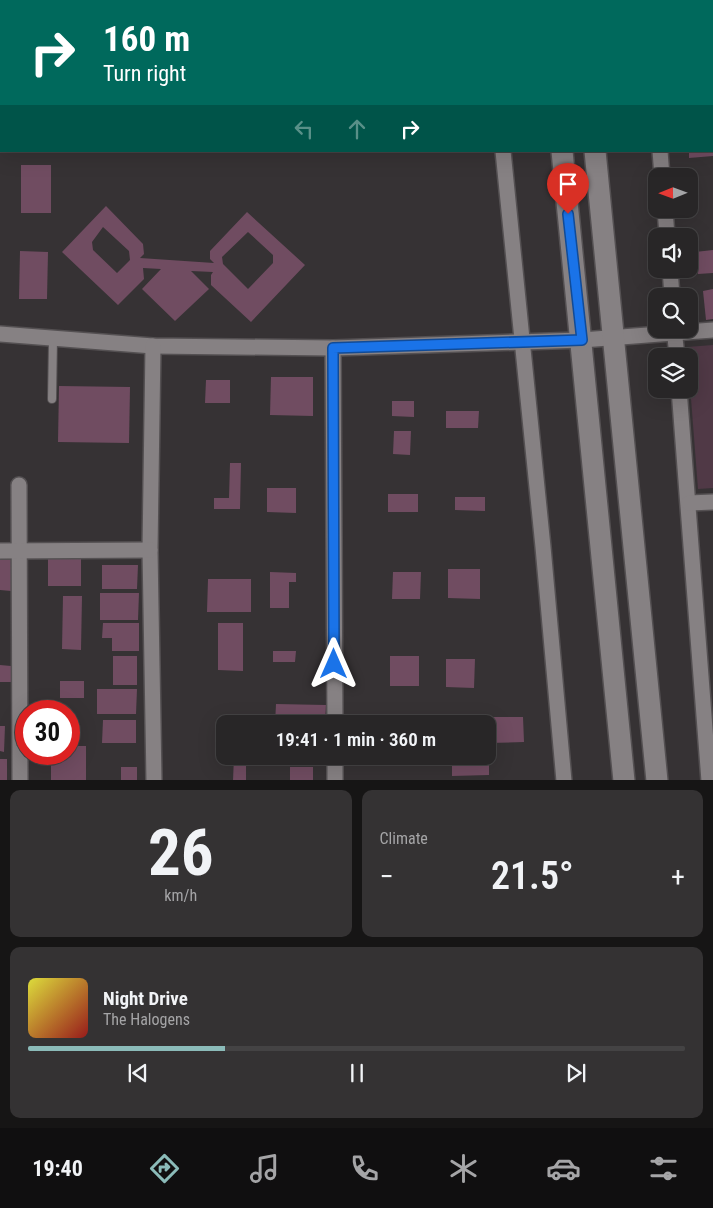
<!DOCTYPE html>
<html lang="en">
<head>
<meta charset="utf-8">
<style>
	body { margin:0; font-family:"Roboto Condensed",sans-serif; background:#343233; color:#f1f3f6; height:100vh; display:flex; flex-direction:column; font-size:19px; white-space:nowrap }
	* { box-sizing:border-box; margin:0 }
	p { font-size:16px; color:#a5a5a7 }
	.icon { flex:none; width:28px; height:28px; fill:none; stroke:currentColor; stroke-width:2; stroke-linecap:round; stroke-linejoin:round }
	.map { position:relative; height:780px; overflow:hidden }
	.drawer { display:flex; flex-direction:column; gap:10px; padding:10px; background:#161515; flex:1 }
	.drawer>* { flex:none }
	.guide { position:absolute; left:0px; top:0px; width:714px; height:152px; box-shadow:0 5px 20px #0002,0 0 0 1px #444344; background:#00695c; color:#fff; overflow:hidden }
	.needle { width:32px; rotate:269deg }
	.fabs { position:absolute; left:648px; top:168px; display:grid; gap:10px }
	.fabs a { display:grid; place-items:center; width:50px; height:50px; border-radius:10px; background:#282627; box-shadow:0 5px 20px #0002,0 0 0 1px #444344; font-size:25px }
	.speed { position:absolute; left:15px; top:700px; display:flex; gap:10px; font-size:25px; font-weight:700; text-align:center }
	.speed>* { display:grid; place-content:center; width:65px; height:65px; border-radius:50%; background:#282627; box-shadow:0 5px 20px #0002,0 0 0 1px #444344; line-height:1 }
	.speed .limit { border:8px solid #d22; background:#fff; color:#111 }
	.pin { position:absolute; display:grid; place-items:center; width:42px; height:42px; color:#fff; margin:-51px -21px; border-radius:50% 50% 50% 0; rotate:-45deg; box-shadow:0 0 5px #0007 }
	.pin .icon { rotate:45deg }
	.me { position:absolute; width:55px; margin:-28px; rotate:0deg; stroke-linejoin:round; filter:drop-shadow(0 0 4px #0008) }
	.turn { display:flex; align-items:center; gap:18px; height:105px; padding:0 20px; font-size:22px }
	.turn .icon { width:65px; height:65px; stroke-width:2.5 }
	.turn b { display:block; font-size:35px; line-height:42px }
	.lanes { display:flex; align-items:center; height:48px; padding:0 20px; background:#0003; justify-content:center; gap:25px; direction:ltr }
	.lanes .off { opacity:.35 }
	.big { font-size:38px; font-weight:600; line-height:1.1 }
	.drawer .card { flex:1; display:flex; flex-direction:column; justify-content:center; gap:8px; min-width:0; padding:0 18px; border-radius:10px; background:#343233 }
	.drawer .dial { align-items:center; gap:0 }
	.dial b { font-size:65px; line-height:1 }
	.song { display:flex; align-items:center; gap:15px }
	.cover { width:60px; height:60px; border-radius:8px; background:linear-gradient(135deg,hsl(60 70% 55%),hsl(0 70% 35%)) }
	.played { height:5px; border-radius:2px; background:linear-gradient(90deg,#8bbbb9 30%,#444344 30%) }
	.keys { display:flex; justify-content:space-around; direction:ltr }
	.heat { display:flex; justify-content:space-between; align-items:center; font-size:28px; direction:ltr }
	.drawer .tiles { flex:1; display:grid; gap:10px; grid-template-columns:1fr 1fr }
	.card:last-child { grid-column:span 2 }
	.trip { position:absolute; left:216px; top:715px; width:280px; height:50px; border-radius:10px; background:#282627; box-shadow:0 5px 20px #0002,0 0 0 1px #444344; font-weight:600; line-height:50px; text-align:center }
	.tabs { display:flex; height:80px; justify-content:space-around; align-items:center; background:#100f10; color:#a5a5a7 }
	.tabs .icon { width:35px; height:35px }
	.tabs .on { color:#8bbbb9 }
	.tabs b { font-size:22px; color:#f1f3f6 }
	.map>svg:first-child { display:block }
</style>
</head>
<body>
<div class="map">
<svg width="713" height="781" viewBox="0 0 713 781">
	<rect width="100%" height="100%" fill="#363234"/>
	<polygon fill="#503946" points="713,345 713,488 698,489 687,347"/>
	<g fill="#704c61" fill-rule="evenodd">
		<polygon points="689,151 713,151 713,156 689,158"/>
		<rect x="21" y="165" width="30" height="48"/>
		<path d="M106,206L143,244L144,254L140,258L214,263L210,259V251L247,212L305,265L251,322L211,285V275L213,272L191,271L209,289L175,321L142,289L161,269L143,268L144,279L118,305L62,252ZM103,227L129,251L130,260L117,273L93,250L92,242ZM248,232L273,255V263L248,289L223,264L222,257Z"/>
		<polygon points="713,250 713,273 698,274 695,252"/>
		<polygon points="20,251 48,252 47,299 19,299"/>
		<polygon points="713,289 713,319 706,320 703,291"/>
		<polygon points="271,377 313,377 313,416 270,415"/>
		<polygon points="206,380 230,380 230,403 205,403"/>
		<polygon points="59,386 130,387 129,443 58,442"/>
		<polygon points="392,401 414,401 414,417 392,416"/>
		<polygon points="446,411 479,411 478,428 446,428"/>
		<polygon points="394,431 411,431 410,455 393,454"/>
		<polygon points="230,463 241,463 240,509 214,509 214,498 229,498"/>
		<polygon points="267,488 296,488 296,513 267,512"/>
		<rect x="388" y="494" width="30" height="18"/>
		<polygon points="455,497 485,497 485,511 455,510"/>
		<polygon points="48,557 81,558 81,586 48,586"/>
		<polygon points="0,558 12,559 11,591 0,590"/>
		<polygon points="102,565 138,565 137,589 102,589"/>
		<polygon points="448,569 480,569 480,599 448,598"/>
		<polygon points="270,572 296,573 296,582 289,582 289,608 270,608"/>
		<polygon points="393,572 421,572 420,599 392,599"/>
		<polygon points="208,579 251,579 251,612 207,612"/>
		<polygon points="100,593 139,593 138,620 100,620"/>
		<polygon points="63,596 82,596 81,650 62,649"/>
		<polygon points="103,623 139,623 139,651 112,651 112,638 102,638"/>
		<polygon points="218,623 243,623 243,671 218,670"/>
		<polygon points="273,651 296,651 295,662 273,662"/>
		<rect x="113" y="656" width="24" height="29"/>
		<rect x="390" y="656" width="29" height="30"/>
		<polygon points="446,659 475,659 474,688 446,687"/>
		<polygon points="0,665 11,666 11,682 0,682"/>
		<rect x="60" y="681" width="24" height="17"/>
		<polygon points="97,689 137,689 136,714 97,714"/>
		<polygon points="276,704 326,705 325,724 275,724"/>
		<polygon points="451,717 523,717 524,742 488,743 488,724 451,724"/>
		<polygon points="103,720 136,720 136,743 102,743"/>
		<rect x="374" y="721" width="28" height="3"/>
		<polygon points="0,726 5,726 4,752 0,751"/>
		<polygon points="69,746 86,746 86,781 51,780 51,754 69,754"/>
		<polygon points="234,756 246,756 246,781 233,781"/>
		<rect x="275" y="756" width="21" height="5"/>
		<rect x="392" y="756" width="27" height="7"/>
		<polygon points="452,756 489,756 489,775 452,776"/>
		<rect x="0" y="759" width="7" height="22"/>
		<rect x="121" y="767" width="16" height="14"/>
		<rect x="290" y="767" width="23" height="14"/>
	</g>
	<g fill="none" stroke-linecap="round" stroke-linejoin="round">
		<defs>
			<polyline id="service" points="52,399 53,339"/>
			<g id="minor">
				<polyline points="92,0 92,1"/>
				<polyline points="271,0 271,1"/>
				<polyline points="489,0 489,1"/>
				<polyline points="649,0 649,1"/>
				<polyline points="0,142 1,142"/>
				<polyline points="503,151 543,547 564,781"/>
				<polyline points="660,151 662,176"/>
				<polyline points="665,209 667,236"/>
				<polyline points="670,269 672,296"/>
				<polyline points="674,329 677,356"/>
				<polyline points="0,334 153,346 333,348 582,340 713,330"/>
				<polyline points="153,346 150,550 154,781"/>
				<polyline points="333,348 335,724"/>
				<polyline points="679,389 709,781"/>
				<polyline points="19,485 20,781"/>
				<polyline points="689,503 713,502"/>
				<polyline points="0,551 150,550"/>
				<polyline points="335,756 335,781"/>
			</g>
			<g id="secondary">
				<polyline points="549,0 549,1"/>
				<polyline points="579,0 579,1"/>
				<polyline points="562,151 624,781"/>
				<polyline points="595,151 657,781"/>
			</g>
		</defs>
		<use href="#service" stroke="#545052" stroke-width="10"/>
		<use href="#minor" stroke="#545052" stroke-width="18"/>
		<use href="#secondary" stroke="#545052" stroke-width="24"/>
		<use href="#service" stroke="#868183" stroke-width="8"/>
		<use href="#minor" stroke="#868183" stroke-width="15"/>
		<use href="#secondary" stroke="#868183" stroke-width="21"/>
	</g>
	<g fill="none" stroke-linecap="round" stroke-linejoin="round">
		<defs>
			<polyline id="route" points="334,664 333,348 582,340 568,214"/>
		</defs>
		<use href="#route" stroke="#114b97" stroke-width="12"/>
		<use href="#route" stroke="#1a73e8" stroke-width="9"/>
	</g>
</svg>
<div class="fabs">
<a><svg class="needle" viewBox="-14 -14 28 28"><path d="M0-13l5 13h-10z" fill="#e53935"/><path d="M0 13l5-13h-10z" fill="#a5a5a7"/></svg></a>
<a><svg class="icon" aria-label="sound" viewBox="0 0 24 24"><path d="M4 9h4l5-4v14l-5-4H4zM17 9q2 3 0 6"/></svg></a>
<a><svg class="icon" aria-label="search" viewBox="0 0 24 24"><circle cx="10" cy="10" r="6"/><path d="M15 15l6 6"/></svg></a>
<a><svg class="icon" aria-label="layers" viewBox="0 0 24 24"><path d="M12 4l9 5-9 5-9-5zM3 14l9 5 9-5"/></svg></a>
</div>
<div class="speed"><div class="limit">30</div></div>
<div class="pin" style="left:568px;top:214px;background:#d93025"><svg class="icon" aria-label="arrive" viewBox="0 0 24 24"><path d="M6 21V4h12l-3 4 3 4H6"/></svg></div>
<svg class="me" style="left:334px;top:664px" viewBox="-20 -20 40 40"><path d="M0-17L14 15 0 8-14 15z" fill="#1a73e8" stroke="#fff" stroke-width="4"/></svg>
<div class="trip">19:41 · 1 min · 360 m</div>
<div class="guide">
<div class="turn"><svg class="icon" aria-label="right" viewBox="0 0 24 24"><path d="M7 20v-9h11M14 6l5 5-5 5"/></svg><div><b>160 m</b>Turn right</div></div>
<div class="lanes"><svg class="icon off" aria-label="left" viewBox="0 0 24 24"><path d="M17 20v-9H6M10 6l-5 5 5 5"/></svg><svg class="icon off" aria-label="ahead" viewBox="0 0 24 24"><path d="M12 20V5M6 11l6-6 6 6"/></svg><svg class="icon" aria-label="right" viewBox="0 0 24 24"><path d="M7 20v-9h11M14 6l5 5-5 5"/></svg></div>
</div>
</div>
<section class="drawer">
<div class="tiles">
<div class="card dial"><b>26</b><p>km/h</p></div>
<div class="card"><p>Climate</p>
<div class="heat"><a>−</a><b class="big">21.5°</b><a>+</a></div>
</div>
<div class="card">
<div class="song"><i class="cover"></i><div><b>Night Drive</b><p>The Halogens</p></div></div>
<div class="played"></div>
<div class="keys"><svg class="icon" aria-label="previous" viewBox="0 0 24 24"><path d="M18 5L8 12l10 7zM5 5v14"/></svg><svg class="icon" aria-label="pause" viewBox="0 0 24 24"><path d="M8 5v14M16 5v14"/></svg><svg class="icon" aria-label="next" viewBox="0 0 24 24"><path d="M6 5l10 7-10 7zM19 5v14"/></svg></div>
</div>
</div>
</section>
<nav class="tabs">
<b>19:40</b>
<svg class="icon on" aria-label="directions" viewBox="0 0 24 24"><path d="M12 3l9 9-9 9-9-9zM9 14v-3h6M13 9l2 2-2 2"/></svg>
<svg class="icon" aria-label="music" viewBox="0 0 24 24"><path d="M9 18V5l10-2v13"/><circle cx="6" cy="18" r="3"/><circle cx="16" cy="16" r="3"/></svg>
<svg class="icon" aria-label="phone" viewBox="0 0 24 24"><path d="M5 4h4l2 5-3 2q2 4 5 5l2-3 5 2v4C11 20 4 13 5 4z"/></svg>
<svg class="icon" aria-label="climate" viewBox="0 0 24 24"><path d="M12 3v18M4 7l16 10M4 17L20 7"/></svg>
<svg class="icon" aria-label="car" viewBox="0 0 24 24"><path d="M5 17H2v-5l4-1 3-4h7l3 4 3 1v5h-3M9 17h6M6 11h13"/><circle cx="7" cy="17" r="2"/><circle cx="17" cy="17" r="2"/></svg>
<svg class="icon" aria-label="filters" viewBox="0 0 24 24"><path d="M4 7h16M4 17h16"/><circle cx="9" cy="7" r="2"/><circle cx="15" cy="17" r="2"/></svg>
</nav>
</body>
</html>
